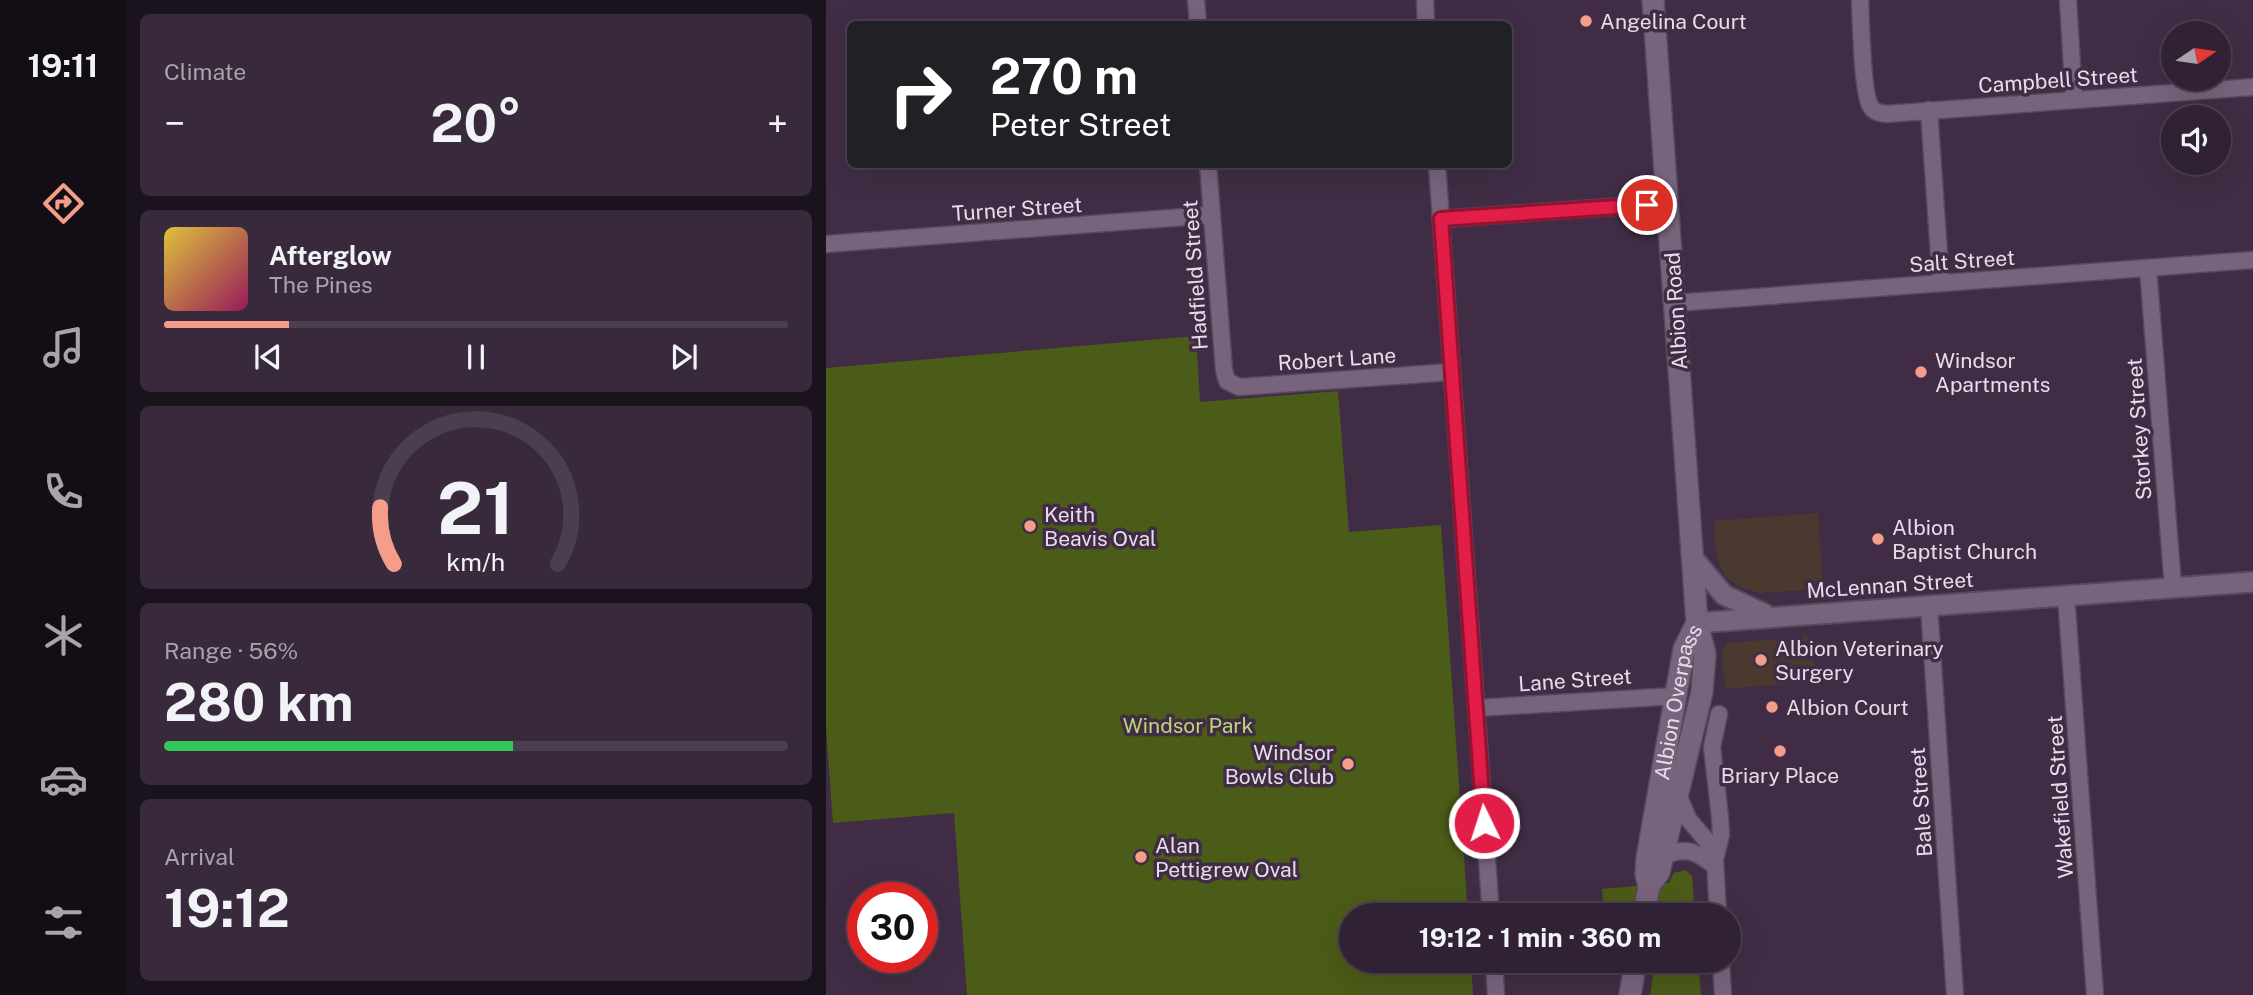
<!DOCTYPE html>
<html lang="en">
<head>
<meta charset="utf-8">
<style>
	body { margin:0; font-family:"Public Sans",sans-serif; background:#382a3c; color:#f1f3f6; height:100vh; display:flex; flex-direction:column; font-size:26px; white-space:nowrap }
	* { box-sizing:border-box; margin:0 }
	p { font-size:23px; color:#a8a4ac }
	.icon { flex:none; width:38px; height:38px; fill:none; stroke:currentColor; stroke-width:2; stroke-linecap:round; stroke-linejoin:round }
	.map { position:relative; flex:1; overflow:hidden }
	.drawer { display:flex; flex-direction:column; gap:14px; padding:14px; background:#1a131d; width:700px }
	.drawer>* { flex:none }
	.hud { position:absolute; left:21px; top:21px; width:665px; height:147px; border-radius:10px; box-shadow:0 7px 28px #0002,0 0 0 2px #4b3f4f; background:#202124; color:#fff; overflow:hidden }
	.needle { width:46px; rotate:77deg }
	.tools { position:absolute; left:1335px; top:21px; display:grid; gap:14px }
	.tools a { display:grid; place-items:center; width:70px; height:70px; border-radius:50%; background:#302234; box-shadow:0 7px 28px #0002,0 0 0 2px #4b3f4f; font-size:35px }
	.speed { position:absolute; left:21px; top:882px; display:flex; gap:14px; font-size:35px; font-weight:700; text-align:center }
	.speed>* { display:grid; place-content:center; width:91px; height:91px; border-radius:50%; background:#302234; box-shadow:0 7px 28px #0002,0 0 0 2px #4b3f4f; line-height:1 }
	.speed .limit { border:10px solid #d22; background:#fff; color:#111 }
	.pin { position:absolute; display:grid; place-items:center; width:60px; height:60px; color:#fff; margin:-30px; border:4px solid #fff; border-radius:50%; box-shadow:0 2px 7px #0007 }
	.me { position:absolute; width:77px; margin:-38px; rotate:356deg; stroke-linejoin:round; filter:drop-shadow(0 0 5px #0008) }
	.turn { display:flex; align-items:center; gap:24px; height:147px; padding:0 28px; font-size:32px }
	.turn .icon { width:91px; height:91px; stroke-width:2.5 }
	.turn b { display:block; font-size:49px; line-height:60px }
	.big { font-size:52px; font-weight:700; line-height:1.1 }
	.drawer .card { flex:1; display:flex; flex-direction:column; justify-content:center; gap:10px; min-width:0; padding:0 24px; border-radius:10px; background:#382a3c }
	.drawer .dial { align-items:center; gap:0 }
	.dial svg { height:182px; overflow:visible; fill:none; stroke:#4b3f4f; stroke-width:7; stroke-linecap:round; text-anchor:middle }
	.dial text { fill:#f1f3f6; stroke:none }
	.song { display:flex; align-items:center; gap:21px }
	.cover { width:84px; height:84px; border-radius:10px; background:linear-gradient(135deg,hsl(50 70% 55%),hsl(330 70% 35%)) }
	.played { height:7px; border-radius:4px; background:linear-gradient(90deg,#f49e89 20%,#4b3f4f 20%) }
	.keys { display:flex; justify-content:space-around; direction:ltr }
	.heat { display:flex; justify-content:space-between; align-items:center; font-size:38px; direction:ltr }
	.charge { height:10px; border-radius:5px; background:linear-gradient(90deg,#34c759 56%,#4b3f4f 0) }
	.trip { position:absolute; left:513px; top:903px; width:402px; height:70px; border-radius:35px; background:#302234; box-shadow:0 7px 28px #0002,0 0 0 2px #4b3f4f; font-weight:700; line-height:70px; text-align:center }
	main { display:flex; flex:1; min-height:0 }
	.menu { display:flex; flex-direction:column; width:126px; justify-content:space-around; align-items:center; background:#130e15; color:#a8a4ac }
	.menu .icon { width:49px; height:49px }
	.menu .active { color:#f49e89 }
	.menu b { font-size:32px; color:#f1f3f6 }
	.map>svg:first-child { display:block }
</style>
</head>
<body>
<main>
<nav class="menu">
<b>19:11</b>
<svg class="icon active" aria-label="directions" viewBox="0 0 24 24"><path d="M12 3l9 9-9 9-9-9zM9 14v-3h6M13 9l2 2-2 2"/></svg>
<svg class="icon" aria-label="music" viewBox="0 0 24 24"><path d="M9 18V5l10-2v13"/><circle cx="6" cy="18" r="3"/><circle cx="16" cy="16" r="3"/></svg>
<svg class="icon" aria-label="phone" viewBox="0 0 24 24"><path d="M5 4h4l2 5-3 2q2 4 5 5l2-3 5 2v4C11 20 4 13 5 4z"/></svg>
<svg class="icon" aria-label="climate" viewBox="0 0 24 24"><path d="M12 3v18M4 7l16 10M4 17L20 7"/></svg>
<svg class="icon" aria-label="car" viewBox="0 0 24 24"><path d="M5 17H2v-5l4-1 3-4h7l3 4 3 1v5h-3M9 17h6M6 11h13"/><circle cx="7" cy="17" r="2"/><circle cx="17" cy="17" r="2"/></svg>
<svg class="icon" aria-label="filters" viewBox="0 0 24 24"><path d="M4 7h16M4 17h16"/><circle cx="9" cy="7" r="2"/><circle cx="15" cy="17" r="2"/></svg>
</nav>
<section class="drawer">
<div class="card"><p>Climate</p>
<div class="heat"><a>−</a><b class="big">20°</b><a>+</a></div>
</div>
<div class="card">
<div class="song"><i class="cover"></i><div><b>Afterglow</b><p>The Pines</p></div></div>
<div class="played"></div>
<div class="keys"><svg class="icon" aria-label="previous" viewBox="0 0 24 24"><path d="M18 5L8 12l10 7zM5 5v14"/></svg><svg class="icon" aria-label="pause" viewBox="0 0 24 24"><path d="M8 5v14M16 5v14"/></svg><svg class="icon" aria-label="next" viewBox="0 0 24 24"><path d="M6 5l10 7-10 7zM19 5v14"/></svg></div>
</div>
<div class="card dial"><svg viewBox="0 0 100 80">
<path d="M14 69A42 42 0 1 1 86 69"/>
<path d="M14 69A42 42 0 0 1 8 44" stroke="#f49e89"/>
<text x="50" y="56" font-size="32" font-weight="700">21</text>
<text x="50" y="72" font-size="11">km/h</text>
</svg></div>
<div class="card"><p>Range · 56%</p><b class="big">280 km</b><div class="charge"></div></div>
<div class="card"><p>Arrival</p><b class="big">19:12</b></div>
</section>
<div class="map">
<svg width="1427" height="995" viewBox="0 0 1427 995">
	<rect width="100%" height="100%" fill="#402d45"/>
	<g fill="#4a392e">
		<polygon points="992,513 997,589 933,593 912,586 900,577 894,566 889,546 888,521"/>
		<polygon points="986,636 990,681 899,689 896,651 902,643"/>
	</g>
	<g fill="#4b5b18">
		<polygon points="370,336 374,402 512,391 523,532 615,525 642,915 525,915 525,961 645,961 647,995 141,995 128,813 7,823 0,728 0,368"/>
		<polygon points="859,870 866,876 869,915 778,915 776,889 843,883 848,873"/>
		<polygon points="781,961 872,961 875,995 824,995 828,969 782,972"/>
	</g>
	<g fill="none" stroke-linecap="round" stroke-linejoin="round">
		<defs>
			<g id="minor">
				<polyline points="370,0 372,24"/>
				<polyline points="599,0 600,24"/>
				<path d="M1034,0C1035,19 1036,95 1045,107C1048,112 1054,113 1060,114L1427,87"/>
				<polyline points="1242,0 1248,100"/>
				<polyline points="1103,110 1115,283"/>
				<polyline points="382,164 398,370 401,381 413,387 626,372"/>
				<polyline points="611,164 665,915"/>
				<polyline points="615,219 842,203"/>
				<polyline points="0,244 385,215"/>
				<polyline points="1322,268 1347,587"/>
				<polyline points="849,303 1427,260"/>
				<polyline points="1240,595 1269,995"/>
				<polyline points="1103,605 1129,995"/>
				<polyline points="650,708 850,696"/>
				<polyline points="852,795 863,820 881,841 888,860"/>
				<path d="M837,857C859,845 871,852 889,866"/>
				<polyline points="892,915 889,859 895,835 894,817 886,747 893,714"/>
				<polyline points="668,961 670,995"/>
				<polyline points="895,961 897,995"/>
			</g>
			<g id="tertiary">
				<polyline points="867,558 898,595 939,614"/>
				<polyline points="871,623 1427,582"/>
			</g>
			<g id="secondary">
				<polyline points="823,886 833,872 876,692 879,654 871,623 827,0"/>
				<path id="s1" d="M818,915L823,886L820,874L821,858L858,649L871,623"/>
				<polyline points="804,995 810,961"/>
			</g>
		</defs>
		<use href="#minor" stroke="#58495d" stroke-width="19"/>
		<use href="#tertiary" stroke="#58495d" stroke-width="23"/>
		<use href="#secondary" stroke="#58495d" stroke-width="24"/>
		<use href="#minor" stroke="#78637d" stroke-width="16"/>
		<use href="#tertiary" stroke="#78637d" stroke-width="19"/>
		<use href="#secondary" stroke="#78637d" stroke-width="21"/>
	</g>
	<g fill="none" stroke-linecap="round" stroke-linejoin="round">
		<defs>
			<polyline id="route" points="658,823 615,219 821,205"/>
		</defs>
		<use href="#route" stroke="#92132f" stroke-width="18"/>
		<use href="#route" stroke="#e11d48" stroke-width="12"/>
	</g>
	<g fill="#f49e89" stroke="#402d45" stroke-width="2.5">
		<circle cx="760" cy="21" r="7"/>
		<circle cx="1095" cy="372" r="7"/>
		<circle cx="204" cy="526" r="7"/>
		<circle cx="1052" cy="539" r="7"/>
		<circle cx="935" cy="660" r="7"/>
		<circle cx="946" cy="707" r="7"/>
		<circle cx="954" cy="751" r="7"/>
		<circle cx="522" cy="764" r="7"/>
		<circle cx="315" cy="857" r="7"/>
	</g>
	<g text-anchor="middle" dominant-baseline="central" stroke-width="7" stroke-linejoin="round" paint-order="stroke">
		<g font-size="21" fill="#e8dceb" stroke="#402d45" text-anchor="start">
			<text x="774" y="21">Angelina Court</text>
			<text x="1109" y="360">Windsor<tspan x="1109" dy="24">Apartments</tspan></text>
			<text x="218" y="514">Keith<tspan x="218" dy="24">Beavis Oval</tspan></text>
			<text x="1066" y="527">Albion<tspan x="1066" dy="24">Baptist Church</tspan></text>
			<text x="949" y="648">Albion Veterinary<tspan x="949" dy="24">Surgery</tspan></text>
			<text x="960" y="707">Albion Court</text>
			<text x="508" y="752" text-anchor="end">Windsor<tspan x="508" dy="24">Bowls Club</tspan></text>
			<text x="954" y="775" text-anchor="middle">Briary Place</text>
			<text x="329" y="845">Alan<tspan x="329" dy="24">Pettigrew Oval</tspan></text>
		</g>
		<g font-size="21" fill="#e8dceb" stroke="#402d45">
			<text transform="translate(1232 80) rotate(-4)">Campbell Street</text>
			<text transform="translate(191 209) rotate(-4)">Turner Street</text>
			<text transform="translate(1136 261) rotate(-4)">Salt Street</text>
			<text transform="translate(369 275) rotate(-94)">Hadfield Street</text>
			<text transform="translate(850 311) rotate(-94)">Albion Road</text>
			<text transform="translate(511 359) rotate(-4)">Robert Lane</text>
			<text transform="translate(1313 429) rotate(-94)">Storkey Street</text>
			<text transform="translate(1064 585) rotate(-4)">McLennan Street</text>
			<text transform="translate(749 680) rotate(-4)">Lane Street</text>
			<text stroke="none"><textPath href="#s1" startOffset="217">Albion Overpass</textPath></text>
			<text transform="translate(1234 797) rotate(-94)">Wakefield Street</text>
			<text transform="translate(1095 802) rotate(-94)">Bale Street</text>
		</g>
		<g font-size="21" fill="#bdd778" stroke="#402d45">
			<text x="362" y="725">Windsor Park</text>
		</g>
	</g>
</svg>
<div class="tools">
<a><svg class="needle" viewBox="-14 -14 28 28"><path d="M0-13l5 13h-10z" fill="#e53935"/><path d="M0 13l5-13h-10z" fill="#a8a4ac"/></svg></a>
<a><svg class="icon" aria-label="sound" viewBox="0 0 24 24"><path d="M4 9h4l5-4v14l-5-4H4zM17 9q2 3 0 6"/></svg></a>
</div>
<div class="speed"><div class="limit">30</div></div>
<div class="pin" style="left:821px;top:205px;background:#d93025"><svg class="icon" aria-label="arrive" viewBox="0 0 24 24"><path d="M6 21V4h12l-3 4 3 4H6"/></svg></div>
<svg class="me" style="left:658px;top:823px" viewBox="-20 -20 40 40"><circle r="17" fill="#e11d48" stroke="#fff" stroke-width="3"/><path d="M0-11L8 9 0 5-8 9z" fill="#fff"/></svg>
<div class="trip">19:12 · 1 min · 360 m</div>
<div class="hud">
<div class="turn"><svg class="icon" aria-label="right" viewBox="0 0 24 24"><path d="M7 20v-9h11M14 6l5 5-5 5"/></svg><div><b>270 m</b>Peter Street</div></div>
</div>
</div>
</main>
</body>
</html>
